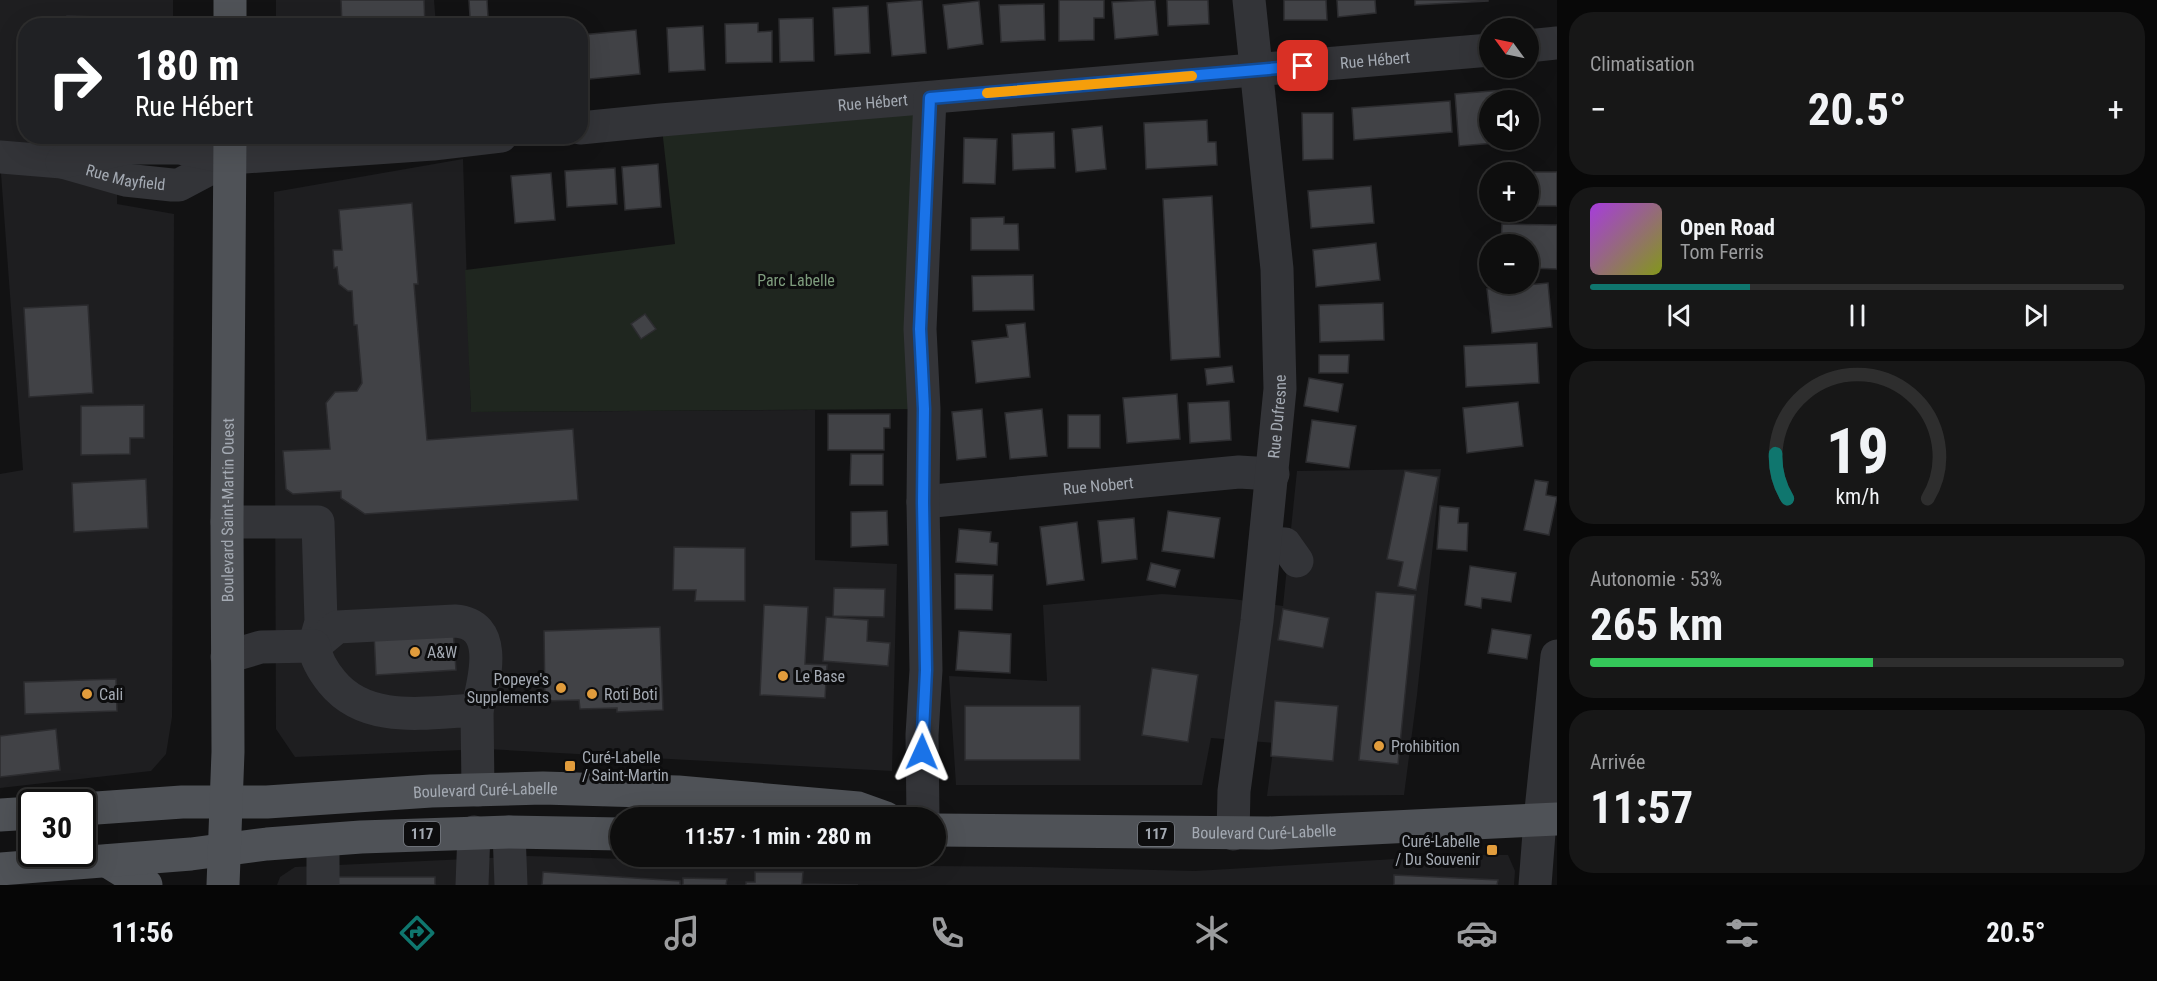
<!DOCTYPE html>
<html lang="fr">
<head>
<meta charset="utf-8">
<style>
	body { margin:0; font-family:"Roboto Condensed",sans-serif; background:#171717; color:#f1f3f6; height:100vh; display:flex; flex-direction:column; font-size:22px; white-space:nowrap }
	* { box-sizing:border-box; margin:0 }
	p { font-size:20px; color:#9b9c9e }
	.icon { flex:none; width:33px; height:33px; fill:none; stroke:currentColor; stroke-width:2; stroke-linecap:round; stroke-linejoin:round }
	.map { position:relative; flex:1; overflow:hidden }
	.details { display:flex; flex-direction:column; gap:12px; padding:12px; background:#080808; width:600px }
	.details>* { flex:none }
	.guide { position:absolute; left:18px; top:18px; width:570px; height:126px; border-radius:24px; box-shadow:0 6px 24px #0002,0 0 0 2px #2e2e2e; background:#202124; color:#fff; overflow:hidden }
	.needle { width:39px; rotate:303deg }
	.tools { position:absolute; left:1479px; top:18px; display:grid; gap:12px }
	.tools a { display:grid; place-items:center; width:60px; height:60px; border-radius:50%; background:#0e0e0e; box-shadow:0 6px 24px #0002,0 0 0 2px #2e2e2e; font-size:30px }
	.speed { position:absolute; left:18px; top:789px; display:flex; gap:12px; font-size:30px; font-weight:700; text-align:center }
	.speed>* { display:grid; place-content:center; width:78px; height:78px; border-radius:50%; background:#0e0e0e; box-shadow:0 6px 24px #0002,0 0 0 2px #2e2e2e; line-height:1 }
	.speed .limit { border:3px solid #111; border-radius:9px; background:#fff; color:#111 }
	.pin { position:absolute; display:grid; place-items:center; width:51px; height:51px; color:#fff; margin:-26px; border-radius:12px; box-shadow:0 3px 9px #0006 }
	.me { position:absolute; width:66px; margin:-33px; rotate:1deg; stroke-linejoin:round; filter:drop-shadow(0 0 4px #0008) }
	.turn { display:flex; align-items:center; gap:21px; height:126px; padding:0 18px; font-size:27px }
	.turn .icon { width:78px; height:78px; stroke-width:2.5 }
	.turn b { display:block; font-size:42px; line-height:51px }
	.big { font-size:45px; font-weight:700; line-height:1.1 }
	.details .tile { flex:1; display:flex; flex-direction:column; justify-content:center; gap:9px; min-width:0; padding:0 21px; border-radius:24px; background:#171717 }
	.details .dial { align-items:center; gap:0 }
	.dial svg { height:156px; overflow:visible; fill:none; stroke:#2e2e2e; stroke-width:7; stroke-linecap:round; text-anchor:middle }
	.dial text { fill:#f1f3f6; stroke:none }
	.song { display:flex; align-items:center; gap:18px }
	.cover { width:72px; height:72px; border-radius:9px; background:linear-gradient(135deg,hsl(280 70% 55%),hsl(70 70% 35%)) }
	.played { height:6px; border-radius:3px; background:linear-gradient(90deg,#0f766e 30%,#2e2e2e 30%) }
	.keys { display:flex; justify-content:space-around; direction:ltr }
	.heat { display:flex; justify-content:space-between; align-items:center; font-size:33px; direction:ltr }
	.charge { height:9px; border-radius:4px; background:linear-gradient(90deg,#34c759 53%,#2e2e2e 0) }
	.trip { position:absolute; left:610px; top:807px; width:336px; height:60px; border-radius:30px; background:#0e0e0e; box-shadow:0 6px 24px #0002,0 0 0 2px #2e2e2e; font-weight:700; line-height:60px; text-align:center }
	.dock { display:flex; height:96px; justify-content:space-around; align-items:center; background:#060606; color:#9b9c9e }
	.dock .icon { width:42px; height:42px }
	.dock .active { color:#0f766e }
	.dock b { font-size:27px; color:#f1f3f6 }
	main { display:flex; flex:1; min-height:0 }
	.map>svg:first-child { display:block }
</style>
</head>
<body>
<main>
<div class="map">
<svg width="1557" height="885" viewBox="0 0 1557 885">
	<rect width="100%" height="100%" fill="#121213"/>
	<g fill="#1e1e20">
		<polygon points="0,0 173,0 173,25 26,26 26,136 117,137 117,204 174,214 172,717 166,754 151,771 0,788 0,474 23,470 0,160"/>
		<polygon points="276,0 434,0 436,25 276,26"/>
		<polygon points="463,159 471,412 815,410 815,560 897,564 892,771 487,749 295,757 276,729 274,192"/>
		<polygon points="1441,469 1417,695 1404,795 1267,796 1274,743 1211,738 1202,785 956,785 949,676 1047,681 1043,605 1162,594 1233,599 1283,606 1297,471"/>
		<polygon points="1462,855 1508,855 1515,871 1514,885 277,885 280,877 295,867 529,856 812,865 1032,867 1195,871"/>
	</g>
	<polygon fill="#1f261f" points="930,98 924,409 471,412 465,270 675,244 661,120"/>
	<g fill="#414246" stroke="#2c2c2f" stroke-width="1.5">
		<polygon points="341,0 424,0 425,26 342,26"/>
		<polygon points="469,0 487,0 488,17 470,17"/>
		<polygon points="922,0 926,53 892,56 887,3"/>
		<polygon points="1059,0 1104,0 1104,18 1094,18 1094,40 1059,41"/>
		<polygon points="1155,0 1158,35 1115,39 1112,2"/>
		<polygon points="1167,0 1208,0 1209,24 1168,26"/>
		<polygon points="1284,0 1326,0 1327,20 1284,20"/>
		<polygon points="1337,0 1375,0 1376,13 1338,17"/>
		<polygon points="1415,0 1488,0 1488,1 1415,5"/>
		<polygon points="979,1 983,44 948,49 943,5"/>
		<polygon points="1044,4 1045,40 1001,42 999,5"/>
		<polygon points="868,6 870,53 835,55 833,8"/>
		<polygon points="67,16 100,17 100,26 67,26"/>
		<polygon points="813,18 814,61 780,62 779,19"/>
		<polygon points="758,23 758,32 772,31 772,62 726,63 725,24"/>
		<polygon points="703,26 705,70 669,72 667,28"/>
		<polygon points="636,30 640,74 580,80 580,35"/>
		<polygon points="1503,90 1504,100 1490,100 1490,140 1507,140 1507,142 1459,146 1455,94"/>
		<polygon points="1450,101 1452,132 1354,140 1352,108"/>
		<polygon points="1302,113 1333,113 1333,159 1303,160"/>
		<polygon points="1207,120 1208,142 1216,142 1217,165 1146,169 1144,123"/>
		<polygon points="1102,126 1106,169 1076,172 1072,129"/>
		<polygon points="1054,132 1055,168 1013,170 1012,134"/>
		<polygon points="964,138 997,139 995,184 963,183"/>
		<polygon points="658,164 661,207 625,210 622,167"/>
		<polygon points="615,168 617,204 567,207 565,171"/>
		<rect x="1534" y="172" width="23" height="34"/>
		<polygon points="551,173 555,220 515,223 511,176"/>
		<polygon points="1371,186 1374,223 1311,228 1308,191"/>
		<polygon points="1212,196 1220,357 1171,360 1163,199"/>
		<polygon points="412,203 418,284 414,284 427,440 573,429 578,500 365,514 341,498 341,491 293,494 286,489 283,451 330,449 326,403 335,392 357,391 362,383 357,325 354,325 352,291 348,291 339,284 337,267 334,268 333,250 342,250 339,210"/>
		<polygon points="1004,217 1004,224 1018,224 1019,250 971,250 971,218"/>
		<polygon points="1502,224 1557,225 1557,269 1528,268 1528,244 1501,244"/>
		<polygon points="1376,243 1380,280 1316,287 1313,250"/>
		<polygon points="1033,275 1034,310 973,311 972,276"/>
		<polygon points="1548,283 1552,327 1492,333 1487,289"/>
		<polygon points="1383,303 1384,340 1320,342 1319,305"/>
		<polygon points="88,305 93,393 29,397 24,308"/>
		<polygon points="645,314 656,329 641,339 631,324"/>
		<polygon points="1025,323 1030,377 976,383 972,341 1008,337 1006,325"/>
		<polygon points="1537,343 1539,383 1466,387 1464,346"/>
		<polygon points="1319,355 1349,355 1348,373 1319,373"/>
		<polygon points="1232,366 1234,382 1207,385 1205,369"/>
		<polygon points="1309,378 1343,384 1338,412 1304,406"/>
		<polygon points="1177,394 1180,439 1127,443 1123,398"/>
		<polygon points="1229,401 1231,440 1190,443 1188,403"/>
		<polygon points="1518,402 1523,446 1467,453 1463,408"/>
		<polygon points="144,405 144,438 130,438 130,454 81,455 81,406"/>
		<polygon points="982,409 986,457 957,460 952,412"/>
		<polygon points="1042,409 1047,456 1010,459 1005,413"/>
		<polygon points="828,414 890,414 890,428 884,428 884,450 828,450"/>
		<rect x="1068" y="415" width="32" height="33"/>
		<polygon points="1312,420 1356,426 1349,468 1306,462"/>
		<polygon points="851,454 883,454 883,485 850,485"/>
		<polygon points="1405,471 1438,477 1416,590 1398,586 1403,562 1387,559"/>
		<polygon points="146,479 148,528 74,532 72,483"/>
		<polygon points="1535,480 1548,482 1546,495 1557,497 1549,535 1524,530"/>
		<polygon points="1440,506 1459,508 1458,523 1468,523 1467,551 1437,549"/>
		<polygon points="887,511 888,545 851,547 851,512"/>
		<polygon points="1168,511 1220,518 1214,558 1162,551"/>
		<polygon points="1134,518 1137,559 1102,563 1098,521"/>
		<polygon points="1077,522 1084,580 1047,585 1040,527"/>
		<polygon points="959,529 991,532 990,542 998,543 997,565 956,562"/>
		<polygon points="674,547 745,548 745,601 695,601 696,590 673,590"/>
		<polygon points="1151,563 1180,570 1175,587 1147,580"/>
		<polygon points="1470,566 1516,573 1511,602 1482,598 1481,608 1465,605"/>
		<polygon points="955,574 993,575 992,610 955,609"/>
		<polygon points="834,588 885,589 884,617 833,616"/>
		<polygon points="1376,592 1415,595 1398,764 1359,760"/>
		<polygon points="764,605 808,607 805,664 827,665 825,698 760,695"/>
		<polygon points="1283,609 1329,618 1323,648 1278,640"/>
		<polygon points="826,617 868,620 867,641 890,643 888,666 823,661"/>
		<polygon points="660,627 663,710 617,712 617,708 580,709 579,700 545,701 544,631"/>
		<polygon points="453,629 456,670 376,675 374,633"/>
		<polygon points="1492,629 1531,635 1527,659 1488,653"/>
		<polygon points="959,631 1011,634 1010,673 956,670"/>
		<polygon points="1152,668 1198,675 1188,742 1142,735"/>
		<polygon points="116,679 117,711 25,714 24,682"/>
		<polygon points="1275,701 1338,706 1333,761 1271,756"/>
		<rect x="965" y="706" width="115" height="54"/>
		<polygon points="56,729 60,770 0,777 0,736"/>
		<polygon points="543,872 680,881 680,885 542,885"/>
		<polygon points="755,872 803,872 802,884 858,885 746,885 746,882 755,882"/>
		<polygon points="1394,875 1498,880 1497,885 1394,885"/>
		<rect x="326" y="877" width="109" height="8"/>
		<polygon points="683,878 727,879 726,885 683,885"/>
	</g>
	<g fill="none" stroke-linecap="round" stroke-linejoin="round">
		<g stroke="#333438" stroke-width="33">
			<polyline points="1528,46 1557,43"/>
			<path id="s1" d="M580,128L661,120L1490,50"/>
			<path id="s2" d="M0,157L62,162L125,180L172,185H179L230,158"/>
			<polyline points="62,162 127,148 180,148 230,158 433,144 501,136"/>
			<path id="s3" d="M923,502L1239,472L1273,474"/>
			<polyline points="227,522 318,522 321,622 314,646"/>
			<polyline points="1265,543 1285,544 1297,561"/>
			<path d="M314,646L337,627L455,621C501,624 484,681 477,710"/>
			<path d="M227,657L261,647L314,646C316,660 323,671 332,682C367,725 428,712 477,710L478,790"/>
			<polyline points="923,818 922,735 926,670 923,502 924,409 920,329 930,98"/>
			<polyline points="509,832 511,885"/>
			<path id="s4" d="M1233,834L1234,791L1257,621L1280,389L1277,269L1249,0"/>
			<polyline points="323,840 323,885"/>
			<polyline points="472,885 474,832"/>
			<polyline points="1535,885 1540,820 1557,656"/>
		</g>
		<g stroke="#4f5257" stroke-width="33">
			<polyline points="230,0 230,26"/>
			<path id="s5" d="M82,809L182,802H267L431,791L543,788L678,792L858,808L886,818"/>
			<polyline points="0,815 32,813"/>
			<path id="s6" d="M936,830L1269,833L1557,819"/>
			<polyline points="107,861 146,885"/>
			<polyline points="0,869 191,854 267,844 361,837 509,832 621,834"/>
			<path id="s7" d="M223,885L228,752L227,522L230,136"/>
		</g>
	</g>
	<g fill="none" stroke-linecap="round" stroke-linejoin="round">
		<defs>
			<polyline id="route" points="922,752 926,670 923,502 924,409 920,329 930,98 1303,66"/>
		</defs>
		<use href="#route" stroke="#114b97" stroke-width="15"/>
		<use href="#route" stroke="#1a73e8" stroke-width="10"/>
		<polyline stroke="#f59e0b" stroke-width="10" points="987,93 1192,76"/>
	</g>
	<g fill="#e19c3c" stroke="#0d0d0e" stroke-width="2">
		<circle cx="415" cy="652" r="6"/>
		<circle cx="783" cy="676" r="6"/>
		<circle cx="561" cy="688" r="6"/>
		<circle cx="87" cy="694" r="6"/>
		<circle cx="592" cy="694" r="6"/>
		<circle cx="1379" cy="746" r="6"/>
		<rect x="564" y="760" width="12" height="12" rx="3"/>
		<rect x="1486" y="844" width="12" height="12" rx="3"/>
	</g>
	<g text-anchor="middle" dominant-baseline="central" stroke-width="6" stroke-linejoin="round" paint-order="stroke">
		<g fill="#0d0d0e" stroke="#777b82" stroke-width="1.5">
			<rect x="404" y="822" width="36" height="24" rx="4.5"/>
			<rect x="1138" y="822" width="36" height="24" rx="4.5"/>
		</g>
		<g font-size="15" font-weight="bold" fill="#a4aab3">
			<text x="422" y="834">117</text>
			<text x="1156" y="834">117</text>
		</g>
		<g font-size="16" fill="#a4aab3" stroke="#0d0d0e">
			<text stroke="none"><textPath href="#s1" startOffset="798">Rue Hébert</textPath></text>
			<text stroke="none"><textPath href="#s1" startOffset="294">Rue Hébert</textPath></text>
			<text stroke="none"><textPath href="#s2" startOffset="128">Rue Mayfield</textPath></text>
			<text stroke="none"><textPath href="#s4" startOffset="420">Rue Dufresne</textPath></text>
			<text stroke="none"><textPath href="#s3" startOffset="176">Rue Nobert</textPath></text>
			<text stroke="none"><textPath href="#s7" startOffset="375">Boulevard Saint-Martin Ouest</textPath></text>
			<text stroke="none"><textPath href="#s5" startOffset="404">Boulevard Curé-Labelle</textPath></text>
			<text stroke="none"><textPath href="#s6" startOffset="328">Boulevard Curé-Labelle</textPath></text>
		</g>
		<g font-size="16" fill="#7e9c7d" stroke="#0d0d0e">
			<text x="796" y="280">Parc Labelle</text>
		</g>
		<g font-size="16" fill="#a4aab3" stroke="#0d0d0e" text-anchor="start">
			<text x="427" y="652">A&amp;W</text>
			<text x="795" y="676">Le Base</text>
			<text x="549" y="679" text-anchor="end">Popeye's<tspan x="549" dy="18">Supplements</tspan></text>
			<text x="99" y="694">Cali</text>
			<text x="604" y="694">Roti Boti</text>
			<text x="1391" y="746">Prohibition</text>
			<text x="582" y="757">Curé-Labelle<tspan x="582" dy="18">/ Saint-Martin</tspan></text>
			<text x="1480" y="841" text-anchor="end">Curé-Labelle<tspan x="1480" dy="18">/ Du Souvenir</tspan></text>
		</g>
	</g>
</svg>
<div class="tools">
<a><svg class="needle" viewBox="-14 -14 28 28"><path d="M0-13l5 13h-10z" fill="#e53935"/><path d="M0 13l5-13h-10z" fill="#9b9c9e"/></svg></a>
<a><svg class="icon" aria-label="sound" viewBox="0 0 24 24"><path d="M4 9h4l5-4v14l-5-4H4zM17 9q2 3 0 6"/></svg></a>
<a>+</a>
<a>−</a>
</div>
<div class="speed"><div class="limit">30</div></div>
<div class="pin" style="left:1303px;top:66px;background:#d93025"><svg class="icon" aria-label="arrive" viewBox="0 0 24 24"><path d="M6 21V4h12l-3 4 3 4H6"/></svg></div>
<svg class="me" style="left:922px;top:752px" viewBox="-20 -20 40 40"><path d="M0-17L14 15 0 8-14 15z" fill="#1a73e8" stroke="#fff" stroke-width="4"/></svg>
<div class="trip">11:57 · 1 min · 280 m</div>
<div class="guide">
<div class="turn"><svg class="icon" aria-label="right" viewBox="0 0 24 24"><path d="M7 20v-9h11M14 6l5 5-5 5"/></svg><div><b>180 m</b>Rue Hébert</div></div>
</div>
</div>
<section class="details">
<div class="tile"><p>Climatisation</p>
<div class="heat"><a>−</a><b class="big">20.5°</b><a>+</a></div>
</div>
<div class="tile">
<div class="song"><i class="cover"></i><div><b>Open Road</b><p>Tom Ferris</p></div></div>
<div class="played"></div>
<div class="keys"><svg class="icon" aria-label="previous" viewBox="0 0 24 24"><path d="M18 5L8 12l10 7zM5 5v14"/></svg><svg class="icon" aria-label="pause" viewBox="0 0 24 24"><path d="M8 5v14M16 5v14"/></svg><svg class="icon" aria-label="next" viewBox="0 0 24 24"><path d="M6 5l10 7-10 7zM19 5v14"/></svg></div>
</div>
<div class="tile dial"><svg viewBox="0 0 100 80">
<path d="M14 69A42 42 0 1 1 86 69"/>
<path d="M14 69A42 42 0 0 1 8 46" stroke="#0f766e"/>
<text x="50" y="56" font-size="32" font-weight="700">19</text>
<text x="50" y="72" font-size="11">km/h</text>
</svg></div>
<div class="tile"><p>Autonomie · 53%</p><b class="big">265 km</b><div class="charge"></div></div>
<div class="tile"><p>Arrivée</p><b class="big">11:57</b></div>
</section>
</main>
<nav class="dock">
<b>11:56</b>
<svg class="icon active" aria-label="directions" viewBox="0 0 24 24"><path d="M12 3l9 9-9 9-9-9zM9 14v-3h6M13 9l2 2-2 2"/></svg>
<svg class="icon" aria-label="music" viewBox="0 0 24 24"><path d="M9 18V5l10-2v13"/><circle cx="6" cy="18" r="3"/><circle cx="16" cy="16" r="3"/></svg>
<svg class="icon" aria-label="phone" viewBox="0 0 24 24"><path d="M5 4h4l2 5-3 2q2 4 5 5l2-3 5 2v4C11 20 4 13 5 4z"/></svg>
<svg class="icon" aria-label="climate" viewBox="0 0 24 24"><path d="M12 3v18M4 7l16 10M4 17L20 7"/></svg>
<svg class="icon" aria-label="car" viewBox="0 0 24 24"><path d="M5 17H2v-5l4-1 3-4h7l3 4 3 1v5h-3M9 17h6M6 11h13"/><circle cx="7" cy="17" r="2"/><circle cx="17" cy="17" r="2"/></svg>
<svg class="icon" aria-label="filters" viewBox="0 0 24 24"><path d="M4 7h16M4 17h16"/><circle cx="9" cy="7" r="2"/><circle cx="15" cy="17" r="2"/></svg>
<b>20.5°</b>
</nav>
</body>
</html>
